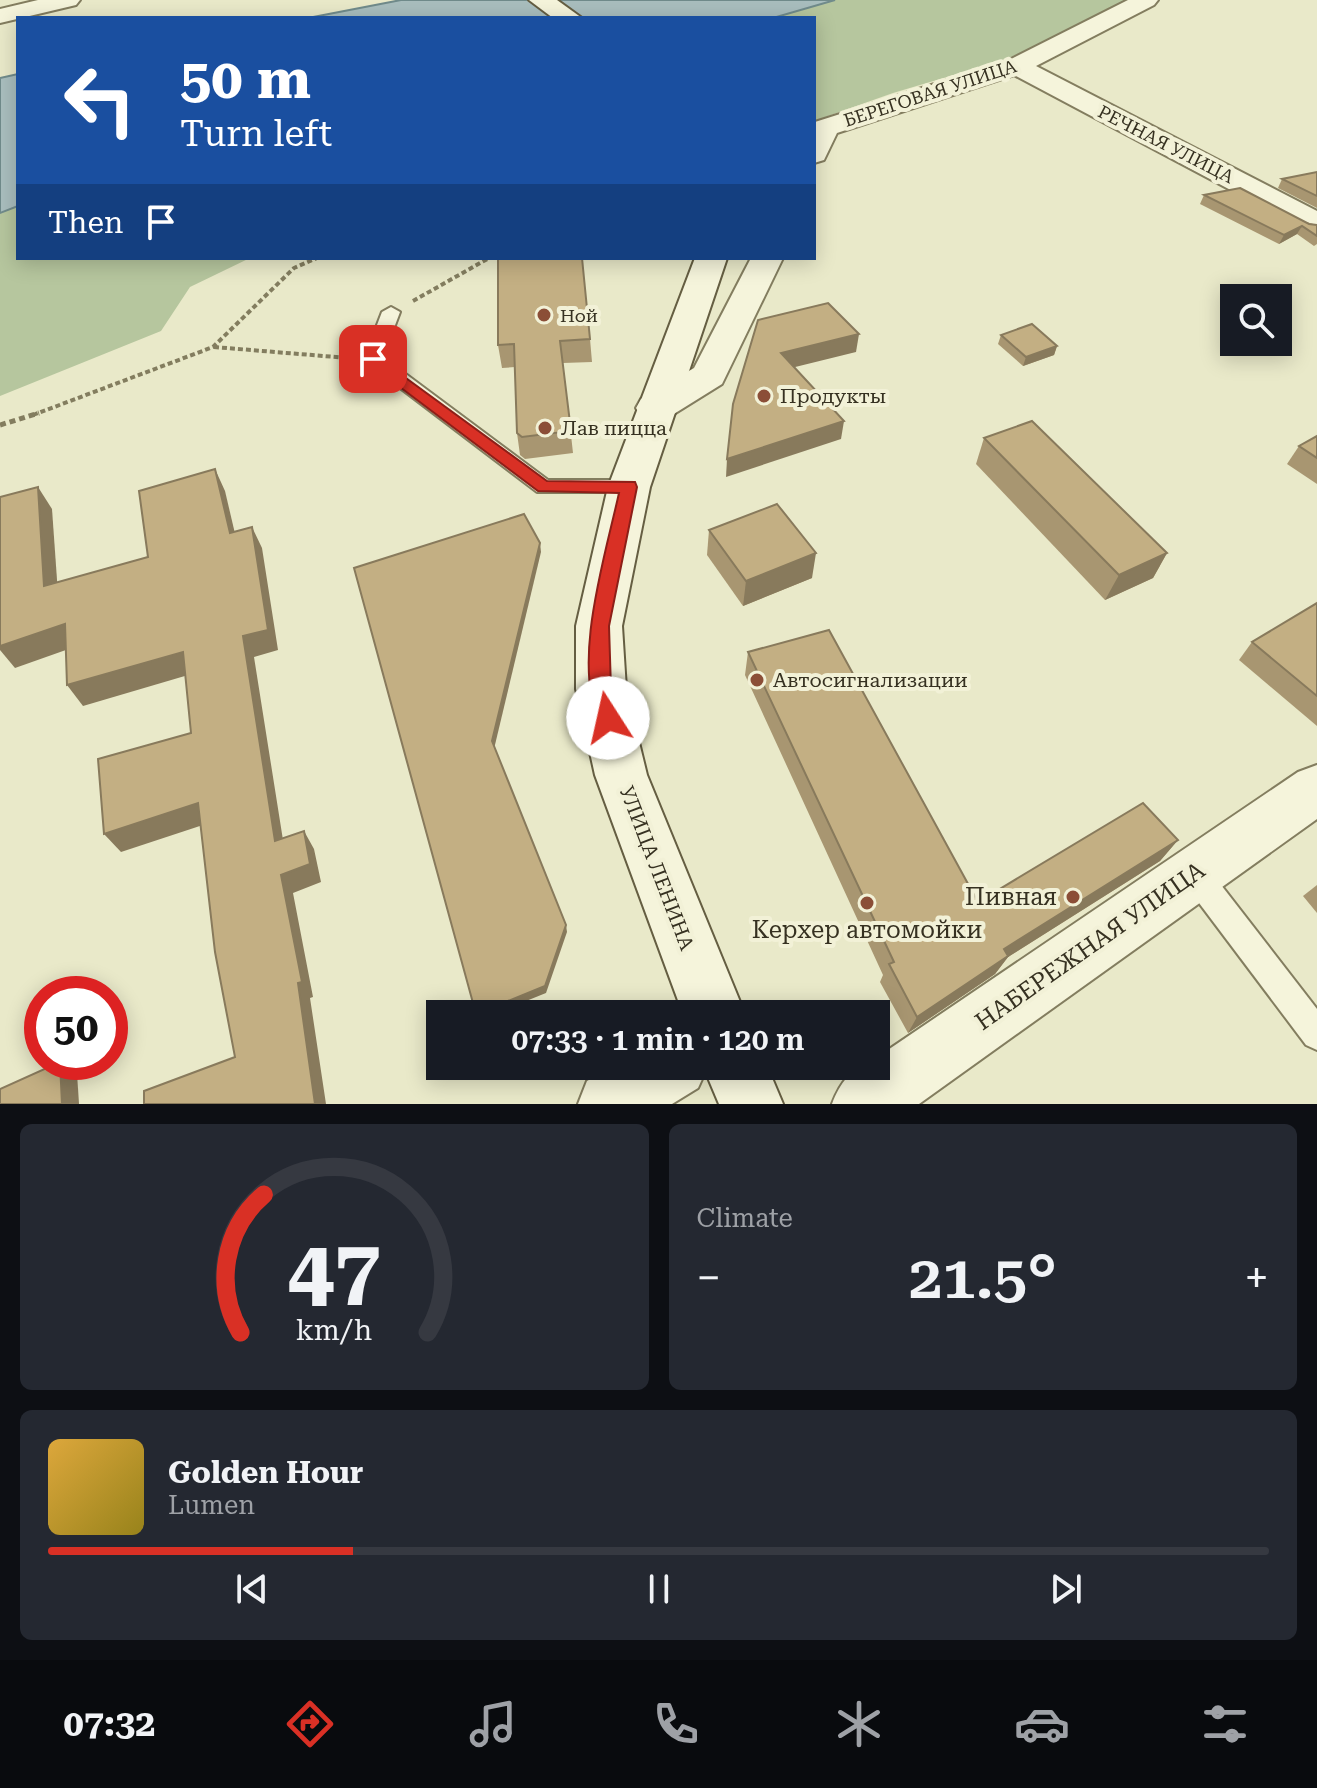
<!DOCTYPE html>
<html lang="en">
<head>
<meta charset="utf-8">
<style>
	body { margin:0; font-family:"Roboto Serif",serif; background:#242831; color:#f1f3f6; height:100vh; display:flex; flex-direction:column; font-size:30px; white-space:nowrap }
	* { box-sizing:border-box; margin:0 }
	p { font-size:26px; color:#9ea1a6 }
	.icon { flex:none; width:44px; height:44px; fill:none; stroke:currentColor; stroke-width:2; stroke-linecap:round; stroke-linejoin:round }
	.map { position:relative; height:1104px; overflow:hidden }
	.sheet { display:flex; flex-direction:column; gap:20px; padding:20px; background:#0d0f14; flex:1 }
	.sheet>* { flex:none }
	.guide { position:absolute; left:16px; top:16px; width:800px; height:244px; border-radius:0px; box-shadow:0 4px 20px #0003; background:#1a4fa0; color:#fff; overflow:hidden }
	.fabs { position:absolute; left:1220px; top:284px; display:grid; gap:16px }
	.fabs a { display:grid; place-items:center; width:72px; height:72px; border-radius:0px; background:#171b24; box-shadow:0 4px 20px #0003; font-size:40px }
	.speed { position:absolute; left:24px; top:976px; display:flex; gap:16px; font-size:40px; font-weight:700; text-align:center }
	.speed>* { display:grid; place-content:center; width:104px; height:104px; border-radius:50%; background:#171b24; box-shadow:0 4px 20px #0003; line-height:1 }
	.speed .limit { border:12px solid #d22; background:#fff; color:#111 }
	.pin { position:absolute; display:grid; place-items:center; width:68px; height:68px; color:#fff; margin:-34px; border-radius:16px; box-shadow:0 4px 12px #0006 }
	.me { position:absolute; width:88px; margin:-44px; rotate:350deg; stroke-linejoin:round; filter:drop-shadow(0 0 6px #0008) }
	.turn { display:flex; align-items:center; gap:28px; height:168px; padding:0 32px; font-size:36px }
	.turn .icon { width:104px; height:104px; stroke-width:2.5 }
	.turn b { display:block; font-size:56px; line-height:68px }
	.then { display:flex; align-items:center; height:76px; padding:0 32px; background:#0003; gap:16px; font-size:30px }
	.big { font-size:60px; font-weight:600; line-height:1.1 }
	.sheet .widget { flex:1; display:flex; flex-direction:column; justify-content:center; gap:12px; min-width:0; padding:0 28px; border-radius:12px; background:#242831 }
	.sheet .dial { align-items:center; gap:0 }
	.dial svg { height:208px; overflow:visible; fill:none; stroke:#363941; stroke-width:7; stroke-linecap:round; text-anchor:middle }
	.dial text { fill:#f1f3f6; stroke:none }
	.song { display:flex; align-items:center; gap:24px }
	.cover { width:96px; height:96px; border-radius:12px; background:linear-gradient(135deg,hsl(40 70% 55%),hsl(50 70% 35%)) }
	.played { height:8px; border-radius:4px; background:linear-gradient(90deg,#d93025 25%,#363941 25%) }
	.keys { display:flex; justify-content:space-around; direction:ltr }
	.heat { display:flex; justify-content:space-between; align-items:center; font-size:44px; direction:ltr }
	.sheet .tiles { flex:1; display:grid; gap:20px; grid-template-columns:1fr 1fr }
	.widget:last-child { grid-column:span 2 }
	.trip { position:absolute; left:426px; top:1000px; width:464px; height:80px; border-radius:0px; background:#171b24; box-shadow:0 4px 20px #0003; font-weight:600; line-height:80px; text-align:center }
	.dock { display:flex; height:128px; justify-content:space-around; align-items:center; background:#090b0e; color:#9ea1a6 }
	.dock .icon { width:56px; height:56px }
	.dock .active { color:#d93025 }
	.dock b { font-size:36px; color:#f1f3f6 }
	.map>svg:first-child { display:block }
</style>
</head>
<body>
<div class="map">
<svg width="1317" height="1104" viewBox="0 0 1317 1104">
	<rect width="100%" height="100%" fill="#e9e9c9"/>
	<g fill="#b6c69e">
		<polygon points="835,0 1140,0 1004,60 893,93 814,121 814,18 773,18"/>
		<polygon points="18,206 18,258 250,258 190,287 161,331 0,396 0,213"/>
	</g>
	<g fill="#a9bebe" stroke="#708b8b" stroke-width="2">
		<polygon points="401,0 835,0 773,18 308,18"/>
		<polygon points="18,74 18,206 0,213 0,78"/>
	</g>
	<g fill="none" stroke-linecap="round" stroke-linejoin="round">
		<defs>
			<g id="service">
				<polygon points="391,307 400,312 383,357 548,480 629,480 636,482 639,487 636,492 537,492 367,363 364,359 382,312"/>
				<polygon points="1194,860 1204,863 1317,1009 1317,1050 1306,1045 1184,883 1180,873 1184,863"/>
			</g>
			<g id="minor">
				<polygon points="38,0 80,0 76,5 0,23 0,9"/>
				<polygon points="1128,0 1158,0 1154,5 1036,66 1317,211 1317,232 1306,230 1014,75 837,133 824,160 814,163 815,122 1007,61"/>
				<polygon points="751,258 783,258 722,384 669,417 655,421 641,417 636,408 641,399 694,368"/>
				<polygon points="614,1066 708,1066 698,1088 672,1104 578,1104 587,1081"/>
			</g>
			<path id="tertiary" d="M1317,765V819L919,1104H832C840,1083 851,1066 876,1066V1058L1298,772Z"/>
			<g id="secondary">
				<polygon points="529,0 557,0 582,18 553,18"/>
				<polygon points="695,258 727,258 650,487 622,626 626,689 647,775 745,1014 683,1014 595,775 576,689 576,626 608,487"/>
				<polygon points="703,1066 767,1066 783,1104 719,1104"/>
			</g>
		</defs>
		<use href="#service" stroke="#837d5f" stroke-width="4"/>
		<use href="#minor" stroke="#837d5f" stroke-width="4"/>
		<use href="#tertiary" stroke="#837d5f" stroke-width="4"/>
		<use href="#secondary" stroke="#655e42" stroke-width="4"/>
		<g stroke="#837d5f" stroke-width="4" stroke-dasharray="5 3" stroke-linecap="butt">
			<polyline points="413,301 489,258"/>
			<polyline points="214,347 348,358"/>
			<polyline points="33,415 213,347 294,268 317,258"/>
		</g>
		<polyline stroke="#837d5f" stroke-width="5" stroke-dasharray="6 4" stroke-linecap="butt" points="0,425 39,413"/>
		<use href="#service" fill="#f5f4db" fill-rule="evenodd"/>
		<use href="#minor" fill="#f5f4db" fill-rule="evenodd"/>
		<use href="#tertiary" fill="#f5f4db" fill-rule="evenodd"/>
		<use href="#secondary" fill="#f5f4db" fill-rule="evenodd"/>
	</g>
	<g fill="#a89671">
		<polygon points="1317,172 1317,208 1278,188 1282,179"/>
		<polygon points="1204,195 1317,225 1317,244 1314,246 1297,234 1279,244 1200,204"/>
		<polygon points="1001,335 1057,346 1054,355 1023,366 998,344"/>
		<polygon points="590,339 592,362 563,363 573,453 525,459 520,455 517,433 515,367 502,368 498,345"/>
		<polygon points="1317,436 1317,484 1287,464 1299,446"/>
		<polygon points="984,438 1167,553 1153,578 1105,600 976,464"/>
		<polygon points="709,530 812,578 743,606 707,555"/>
		<polygon points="1317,603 1317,726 1239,660 1252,642"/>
		<polygon points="748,652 978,902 1178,840 1160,861 1008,957 995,974 908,1033 880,982 883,975 745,675"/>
		<polygon points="1317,885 1317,913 1303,896"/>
	</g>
	<g fill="#887a5c">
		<polygon points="1302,226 1297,234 1279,244 1284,235"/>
		<polygon points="859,334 856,352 779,371 781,353"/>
		<polygon points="1057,346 1054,355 1023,366 1026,357"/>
		<polygon points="844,421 841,439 726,477 727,459"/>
		<polygon points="215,469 225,491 240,555 230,533"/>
		<polygon points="38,487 52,509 59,608 44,586"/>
		<polygon points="252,527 262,548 278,650 254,657 286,859 275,841 243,636"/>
		<polygon points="540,543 541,552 494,749 492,741"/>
		<polygon points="816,553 812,578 743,606 746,581"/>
		<polygon points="1167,553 1153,578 1105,600 1119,575"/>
		<polygon points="65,624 80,645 15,668 0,650 0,646"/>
		<polygon points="183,652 195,673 83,706 67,685"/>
		<polygon points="198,803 212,822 121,852 104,834"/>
		<polygon points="304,831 314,849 321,882 293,893 313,997 310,998 326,1104 315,1104 281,875"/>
		<polygon points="1178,840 1160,861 1008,957 995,974 908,1033 917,1017 1004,949"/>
		<polygon points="566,925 567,932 546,993 494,1014 477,1014"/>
		<polygon points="60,1062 77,1073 79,1104 62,1104"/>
	</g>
	<g fill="#c3af83" stroke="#887a5c" stroke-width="2">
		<polygon points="1317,172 1317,196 1282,179"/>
		<polygon points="1240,188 1309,224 1317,225 1317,236 1302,226 1284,235 1204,195"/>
		<polygon points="498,258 582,258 590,339 560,341 571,431 522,437 517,433 514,344 498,345"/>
		<polygon points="828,303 859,334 781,353 844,421 727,459 733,404 758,320"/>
		<polygon points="1032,324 1057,346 1026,357 1001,335"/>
		<polygon points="1032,421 1167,553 1119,575 984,438"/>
		<polygon points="1317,436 1317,458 1299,446"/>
		<polygon points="215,469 230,533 252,527 268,630 243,636 275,841 304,831 310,864 281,875 302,982 298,983 315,1104 144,1104 144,1091 235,1057 215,952 198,803 104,834 98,759 191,733 183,652 67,685 65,624 0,646 0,497 38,487 44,586 148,557 139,491"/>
		<polygon points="777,504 816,553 746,581 709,530"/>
		<polygon points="524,514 540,543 492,741 566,925 545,986 476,1014 354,568"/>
		<polygon points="1317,603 1317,696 1252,642"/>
		<polygon points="829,630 978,902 1143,803 1178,840 1004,949 1008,956 917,1017 889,964 894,962 748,652"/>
		<polygon points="60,1062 62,1104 0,1104 0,1089"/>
	</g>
	<path fill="#d93025" stroke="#8d1f18" stroke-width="2" d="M373,354L547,481L635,482L637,487L609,626L611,689L618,718L615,724L608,727L600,724C571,663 605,557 619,493L538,491L368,363L366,359Z"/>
	<g fill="#8b4e37" stroke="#f2f1d7" stroke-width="3">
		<circle cx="544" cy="315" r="8"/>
		<circle cx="764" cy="396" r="8"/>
		<circle cx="545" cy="428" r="8"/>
		<circle cx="757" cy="680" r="8"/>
		<circle cx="1073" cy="897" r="8"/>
		<circle cx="867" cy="903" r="8"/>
	</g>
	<g text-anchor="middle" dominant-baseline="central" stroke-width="8" stroke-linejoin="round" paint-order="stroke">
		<g font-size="18" fill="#363121" stroke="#f2f1d7">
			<text transform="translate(930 93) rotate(-18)">БЕРЕГОВАЯ УЛИЦА</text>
			<text transform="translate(1166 144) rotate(27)">РЕЧНАЯ УЛИЦА</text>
		</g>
		<g font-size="18" fill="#363121" stroke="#f2f1d7" text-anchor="start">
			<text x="560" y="315">Ной</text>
		</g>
		<g font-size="20" fill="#363121" stroke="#f2f1d7" text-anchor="start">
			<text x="780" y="396">Продукты</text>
			<text x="561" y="428">Лав пицца</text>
			<text x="773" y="680">Автосигнализации</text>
		</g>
		<g font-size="20" fill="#363121" stroke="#f2f1d7">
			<text transform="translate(657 868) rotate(69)">УЛИЦА ЛЕНИНА</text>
		</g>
		<g font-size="24" fill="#363121" stroke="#f2f1d7" text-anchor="end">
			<text x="1057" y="897">Пивная</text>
			<text x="867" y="930" text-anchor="middle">Керхер автомойки</text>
		</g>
		<g font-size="24" fill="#363121" stroke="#f2f1d7">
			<text transform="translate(1090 946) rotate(-35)">НАБЕРЕЖНАЯ УЛИЦА</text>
		</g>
	</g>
</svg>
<div class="fabs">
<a><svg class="icon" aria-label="search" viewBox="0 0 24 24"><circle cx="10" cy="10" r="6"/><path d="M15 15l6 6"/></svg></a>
</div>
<div class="speed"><div class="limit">50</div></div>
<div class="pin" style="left:373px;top:359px;background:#d93025"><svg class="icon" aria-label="arrive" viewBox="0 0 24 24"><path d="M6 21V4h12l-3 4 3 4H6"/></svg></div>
<svg class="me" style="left:608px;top:718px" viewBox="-20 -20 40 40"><circle r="19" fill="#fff"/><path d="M0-13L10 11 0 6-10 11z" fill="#d93025"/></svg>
<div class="trip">07:33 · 1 min · 120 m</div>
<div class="guide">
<div class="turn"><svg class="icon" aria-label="left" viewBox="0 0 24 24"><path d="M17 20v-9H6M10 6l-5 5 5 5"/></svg><div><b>50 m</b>Turn left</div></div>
<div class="then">Then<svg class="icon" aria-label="arrive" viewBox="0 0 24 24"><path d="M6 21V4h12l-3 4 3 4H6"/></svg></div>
</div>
</div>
<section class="sheet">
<div class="tiles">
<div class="widget dial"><svg viewBox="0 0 100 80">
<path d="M14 69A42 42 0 1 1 86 69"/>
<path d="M14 69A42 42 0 0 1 23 16" stroke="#d93025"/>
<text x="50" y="56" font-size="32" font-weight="700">47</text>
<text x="50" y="72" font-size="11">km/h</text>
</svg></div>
<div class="widget"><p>Climate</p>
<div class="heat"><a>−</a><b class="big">21.5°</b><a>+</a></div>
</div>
<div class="widget">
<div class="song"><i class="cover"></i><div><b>Golden Hour</b><p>Lumen</p></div></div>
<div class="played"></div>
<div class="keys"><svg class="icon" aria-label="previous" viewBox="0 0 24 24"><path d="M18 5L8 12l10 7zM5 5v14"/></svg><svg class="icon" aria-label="pause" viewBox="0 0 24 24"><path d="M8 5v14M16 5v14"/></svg><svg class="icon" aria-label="next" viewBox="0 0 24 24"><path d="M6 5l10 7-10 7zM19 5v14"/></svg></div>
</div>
</div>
</section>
<nav class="dock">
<b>07:32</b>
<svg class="icon active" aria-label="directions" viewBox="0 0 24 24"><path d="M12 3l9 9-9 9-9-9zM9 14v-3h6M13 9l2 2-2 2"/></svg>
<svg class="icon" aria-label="music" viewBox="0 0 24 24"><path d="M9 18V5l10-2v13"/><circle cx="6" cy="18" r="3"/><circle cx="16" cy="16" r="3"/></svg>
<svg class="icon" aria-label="phone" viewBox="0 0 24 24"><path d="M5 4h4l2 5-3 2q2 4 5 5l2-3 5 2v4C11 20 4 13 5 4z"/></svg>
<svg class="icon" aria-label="climate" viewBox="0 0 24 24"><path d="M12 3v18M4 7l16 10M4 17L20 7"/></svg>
<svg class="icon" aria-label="car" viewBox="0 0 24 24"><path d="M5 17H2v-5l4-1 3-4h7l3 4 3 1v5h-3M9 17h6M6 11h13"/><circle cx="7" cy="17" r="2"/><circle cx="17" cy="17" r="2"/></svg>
<svg class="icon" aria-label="filters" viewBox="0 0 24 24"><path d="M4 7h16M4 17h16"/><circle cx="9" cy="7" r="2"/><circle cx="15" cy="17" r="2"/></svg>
</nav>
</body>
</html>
